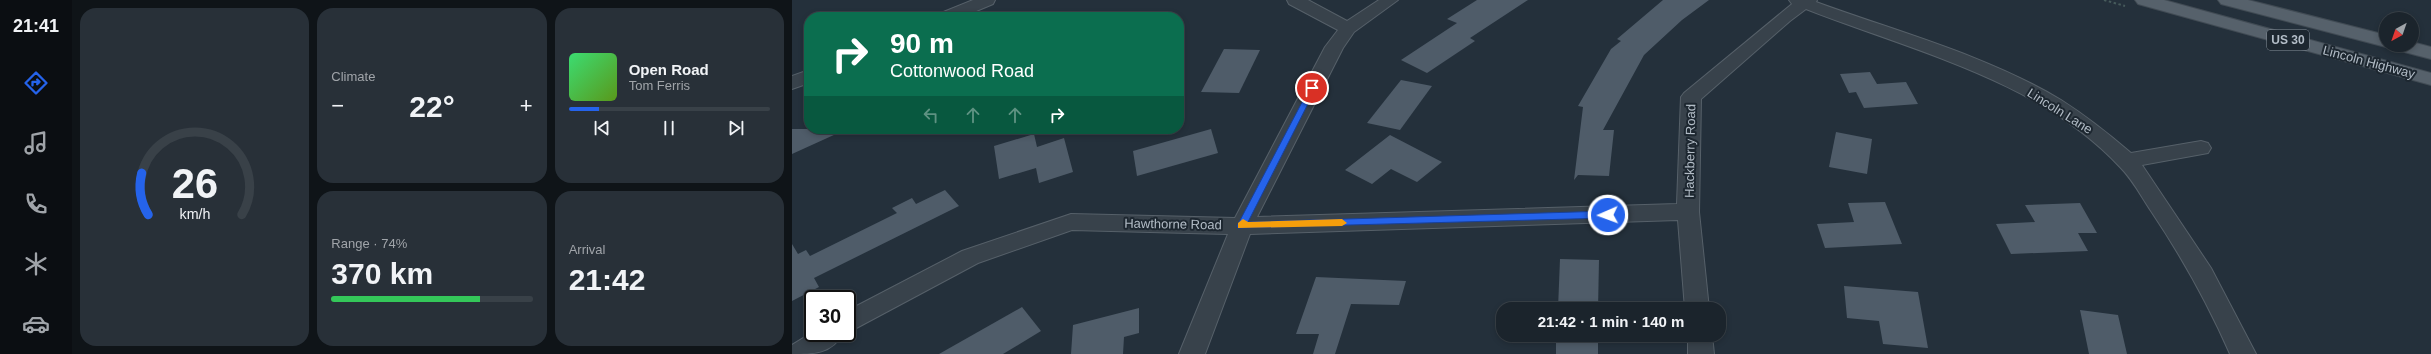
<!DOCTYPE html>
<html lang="en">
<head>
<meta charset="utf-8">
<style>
	body { margin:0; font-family:Helvetica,sans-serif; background:#283038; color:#f1f3f6; height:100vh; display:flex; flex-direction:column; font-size:15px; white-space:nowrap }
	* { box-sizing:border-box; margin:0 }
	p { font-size:13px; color:#a0a4a9 }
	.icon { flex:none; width:22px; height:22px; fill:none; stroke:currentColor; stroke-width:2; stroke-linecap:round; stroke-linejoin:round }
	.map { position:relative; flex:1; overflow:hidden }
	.panel { display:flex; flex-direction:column; gap:8px; padding:8px; background:#0f1418; width:720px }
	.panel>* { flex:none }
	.banner { position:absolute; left:12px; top:12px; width:380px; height:122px; border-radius:16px; box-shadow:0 2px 6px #0003,0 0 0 1px #394148; background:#0b6e4f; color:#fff; overflow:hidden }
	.needle { width:26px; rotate:220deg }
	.fabs { position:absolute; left:1587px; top:12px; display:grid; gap:8px }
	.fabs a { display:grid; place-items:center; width:40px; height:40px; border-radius:50%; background:#1b242c; box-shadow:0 2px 6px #0003,0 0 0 1px #394148; font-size:20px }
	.speed { position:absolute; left:12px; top:290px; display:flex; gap:8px; font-size:20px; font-weight:700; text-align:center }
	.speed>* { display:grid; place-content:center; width:52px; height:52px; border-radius:50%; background:#1b242c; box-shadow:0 2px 6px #0003,0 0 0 1px #394148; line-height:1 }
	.speed .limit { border:2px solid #111; border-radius:6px; background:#fff; color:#111 }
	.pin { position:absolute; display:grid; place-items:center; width:34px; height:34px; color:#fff; margin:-17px; border:2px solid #fff; border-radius:50%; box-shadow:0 1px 4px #0007 }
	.me { position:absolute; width:44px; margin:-22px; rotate:268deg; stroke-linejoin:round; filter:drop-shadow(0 0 3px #0008) }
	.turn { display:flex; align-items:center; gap:14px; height:84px; padding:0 20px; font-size:18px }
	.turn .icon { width:52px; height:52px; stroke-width:2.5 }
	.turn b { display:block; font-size:28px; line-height:34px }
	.lanes { display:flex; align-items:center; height:38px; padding:0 20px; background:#0003; justify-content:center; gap:20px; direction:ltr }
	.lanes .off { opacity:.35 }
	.big { font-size:30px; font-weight:700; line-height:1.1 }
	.panel .tile { flex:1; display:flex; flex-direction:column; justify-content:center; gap:6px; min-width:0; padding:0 14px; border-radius:16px; background:#283038 }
	.panel .dial { align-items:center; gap:0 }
	.dial svg { height:104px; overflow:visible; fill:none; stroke:#394148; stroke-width:7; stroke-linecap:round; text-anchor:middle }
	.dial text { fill:#f1f3f6; stroke:none }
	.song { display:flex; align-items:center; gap:12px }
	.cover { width:48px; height:48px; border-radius:6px; background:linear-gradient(135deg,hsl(140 70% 55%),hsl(90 70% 35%)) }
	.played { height:4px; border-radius:2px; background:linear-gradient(90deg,#2563eb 15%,#394148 15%) }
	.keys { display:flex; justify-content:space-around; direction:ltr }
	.heat { display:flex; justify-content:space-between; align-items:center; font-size:22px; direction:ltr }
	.charge { height:6px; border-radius:3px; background:linear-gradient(90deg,#34c759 74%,#394148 0) }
	.panel .tiles { flex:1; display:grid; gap:8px; grid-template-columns:repeat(3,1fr) }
	.tile:first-child { grid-row:span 2 }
	.trip { position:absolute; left:704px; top:302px; width:230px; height:40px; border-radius:16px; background:#1b242c; box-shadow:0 2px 6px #0003,0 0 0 1px #394148; font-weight:700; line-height:40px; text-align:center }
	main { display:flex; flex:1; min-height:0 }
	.dock { display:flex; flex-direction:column; width:72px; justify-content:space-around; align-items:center; background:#0b0e12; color:#a0a4a9 }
	.dock .icon { width:28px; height:28px }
	.dock .on { color:#2563eb }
	.dock b { font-size:18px; color:#f1f3f6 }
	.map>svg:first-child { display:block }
</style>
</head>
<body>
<main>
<nav class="dock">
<b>21:41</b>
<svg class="icon on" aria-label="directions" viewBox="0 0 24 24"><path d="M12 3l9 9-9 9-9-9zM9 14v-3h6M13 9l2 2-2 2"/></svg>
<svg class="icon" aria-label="music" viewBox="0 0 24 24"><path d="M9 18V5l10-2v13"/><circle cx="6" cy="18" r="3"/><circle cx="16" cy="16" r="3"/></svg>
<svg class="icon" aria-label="phone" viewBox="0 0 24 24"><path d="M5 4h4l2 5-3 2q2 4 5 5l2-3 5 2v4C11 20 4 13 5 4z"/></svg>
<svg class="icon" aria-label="climate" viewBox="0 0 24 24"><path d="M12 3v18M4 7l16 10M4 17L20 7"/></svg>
<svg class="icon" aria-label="car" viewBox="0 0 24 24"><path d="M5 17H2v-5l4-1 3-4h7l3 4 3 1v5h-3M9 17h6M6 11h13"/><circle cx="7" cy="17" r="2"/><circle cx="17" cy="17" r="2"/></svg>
</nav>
<section class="panel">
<div class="tiles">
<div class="tile dial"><svg viewBox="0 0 100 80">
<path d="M14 69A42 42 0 1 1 86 69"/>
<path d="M14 69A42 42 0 0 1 9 37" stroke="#2563eb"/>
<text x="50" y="56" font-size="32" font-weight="700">26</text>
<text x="50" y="72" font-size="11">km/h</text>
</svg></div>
<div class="tile"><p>Climate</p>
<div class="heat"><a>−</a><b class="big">22°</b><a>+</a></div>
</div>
<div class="tile">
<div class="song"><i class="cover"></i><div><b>Open Road</b><p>Tom Ferris</p></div></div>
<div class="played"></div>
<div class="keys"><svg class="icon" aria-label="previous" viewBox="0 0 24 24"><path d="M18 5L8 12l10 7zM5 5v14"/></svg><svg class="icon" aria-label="pause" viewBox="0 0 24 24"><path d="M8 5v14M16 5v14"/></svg><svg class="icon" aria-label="next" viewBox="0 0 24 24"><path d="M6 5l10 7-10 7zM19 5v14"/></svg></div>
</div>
<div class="tile"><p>Range · 74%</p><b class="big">370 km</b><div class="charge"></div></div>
<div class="tile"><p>Arrival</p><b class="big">21:42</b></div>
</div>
</section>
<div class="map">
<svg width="1639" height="354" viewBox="0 0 1639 354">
	<rect width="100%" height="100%" fill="#24303b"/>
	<g fill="#4f5c69">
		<polygon points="685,0 736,0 678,38 683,41 635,73 609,60 665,23 655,19"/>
		<polygon points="871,0 917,0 890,20 852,55 811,130 822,130 817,176 786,175 782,180 791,107 786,106 819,49 829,41 825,39"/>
		<polygon points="432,49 468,50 447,93 409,92"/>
		<polygon points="1078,72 1085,84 1114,82 1126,104 1072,108 1064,92 1057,93 1048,74"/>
		<polygon points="609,80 640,86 608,130 575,123"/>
		<polygon points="0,129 55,129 0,154"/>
		<polygon points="419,129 426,153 345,176 341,151"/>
		<polygon points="1044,132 1080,139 1075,174 1037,167"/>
		<polygon points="242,134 245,147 272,138 281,172 247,183 244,168 207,179 202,146"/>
		<polygon points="598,135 650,162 625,182 599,169 580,184 553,170"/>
		<polygon points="153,190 167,206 22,278 27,287 0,301 0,244 6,254 14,250 18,256 105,213 100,208 120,198 124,204"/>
		<polygon points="1093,202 1110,244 1033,248 1025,224 1062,222 1056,203"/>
		<polygon points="1288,203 1305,233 1286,233 1296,251 1219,254 1204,224 1243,222 1233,205"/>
		<polygon points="768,259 807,260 806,309 766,309"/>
		<polygon points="524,277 614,281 607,305 559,304 543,354 521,354 527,334 504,334"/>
		<polygon points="1052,286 1126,292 1136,348 1091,344 1087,321 1055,318"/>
		<polygon points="230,307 249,331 211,354 147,354"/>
		<polygon points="347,308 347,333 332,337 331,354 279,354 281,325"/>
		<polygon points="1288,310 1326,315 1335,354 1297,354"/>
		<rect x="764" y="335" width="42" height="19"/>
	</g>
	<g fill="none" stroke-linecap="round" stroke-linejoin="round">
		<defs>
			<g id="street">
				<polygon points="181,0 203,0 201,4 170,17 146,17 149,13"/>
				<path d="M495,0H516L555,21L587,0H606L562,32L551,48L465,217L885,204L889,97L892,93L1000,4L997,0H1025L1024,2C1106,32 1194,55 1269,100C1294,116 1317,134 1339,153L1409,141L1416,143L1419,148L1416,153L1350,165L1419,268L1464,354H1438C1416,304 1390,257 1359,211C1349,196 1341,180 1328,167C1247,80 1121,51 1014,9L998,21L909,99L907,212L917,309H893L886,220L458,234L413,354H387L436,234L280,230L186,263L55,333V311L170,251L279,214L443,218L533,47L546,30L497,4Z"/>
				<polygon points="17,70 17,83 0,89 0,76"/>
				<path d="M21,332L51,333C40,354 21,354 0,354V345Z"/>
				<polygon points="896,335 920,335 922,354 896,354"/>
			</g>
			<g id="primary">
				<polygon points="1343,0 1372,0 1639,73 1639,85 1346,4"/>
				<polygon points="1426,0 1456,0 1594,35 1594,45 1620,45 1620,42 1639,47 1639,59 1601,49 1599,45 1594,47 1429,4"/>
			</g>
		</defs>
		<use href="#street" stroke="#566069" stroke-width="2"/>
		<use href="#primary" stroke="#414b54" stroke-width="2"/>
		<polyline stroke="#465a5b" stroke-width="2" stroke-dasharray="2.5 2.5" stroke-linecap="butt" points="1312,0 1333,6"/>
		<use href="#street" fill="#38424b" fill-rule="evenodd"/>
		<use href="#primary" fill="#56616b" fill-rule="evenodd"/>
	</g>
	<polygon fill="#2563eb" stroke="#184099" points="518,87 524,88 456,222 816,211 821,215 816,218 446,228 445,226"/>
	<polygon fill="#f59e0b" points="451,219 456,222 550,219 555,223 550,226 446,228 446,223"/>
	<g text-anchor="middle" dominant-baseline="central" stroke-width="4" stroke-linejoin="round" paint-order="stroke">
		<rect fill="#1d2730" stroke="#86909a" stroke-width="1" x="1475" y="30" width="42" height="20" rx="3"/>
		<g font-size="12" font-weight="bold" fill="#b3bdc7">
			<text x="1496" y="40">US 30</text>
		</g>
		<g font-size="13" fill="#b3bdc7" stroke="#1d2730">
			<text transform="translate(1577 62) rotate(15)">Lincoln Highway</text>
			<text transform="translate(1268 111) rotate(32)">Lincoln Lane</text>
			<text transform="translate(898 151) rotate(-89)">Hackberry Road</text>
			<text transform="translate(381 224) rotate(1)">Hawthorne Road</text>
		</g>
	</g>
</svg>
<div class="fabs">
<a><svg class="needle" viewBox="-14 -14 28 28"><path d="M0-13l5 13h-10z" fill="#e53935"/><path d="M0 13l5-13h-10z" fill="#a0a4a9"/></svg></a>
</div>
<div class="speed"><div class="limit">30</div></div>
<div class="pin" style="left:520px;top:88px;background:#d93025"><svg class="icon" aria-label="arrive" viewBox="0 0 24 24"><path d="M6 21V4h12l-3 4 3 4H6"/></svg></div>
<svg class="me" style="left:816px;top:215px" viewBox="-20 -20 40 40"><circle r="17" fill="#2563eb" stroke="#fff" stroke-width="3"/><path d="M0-11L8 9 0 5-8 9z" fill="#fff"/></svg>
<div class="trip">21:42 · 1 min · 140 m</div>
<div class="banner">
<div class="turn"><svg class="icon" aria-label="right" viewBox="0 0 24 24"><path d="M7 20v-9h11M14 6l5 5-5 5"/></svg><div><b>90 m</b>Cottonwood Road</div></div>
<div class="lanes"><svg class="icon off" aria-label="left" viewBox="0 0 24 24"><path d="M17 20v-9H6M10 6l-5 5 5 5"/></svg><svg class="icon off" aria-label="ahead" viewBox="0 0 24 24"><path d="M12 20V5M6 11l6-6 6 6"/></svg><svg class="icon off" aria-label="ahead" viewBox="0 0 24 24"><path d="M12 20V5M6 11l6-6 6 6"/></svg><svg class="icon" aria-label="right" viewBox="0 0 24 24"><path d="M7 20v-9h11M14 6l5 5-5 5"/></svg></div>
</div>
</div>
</main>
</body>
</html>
